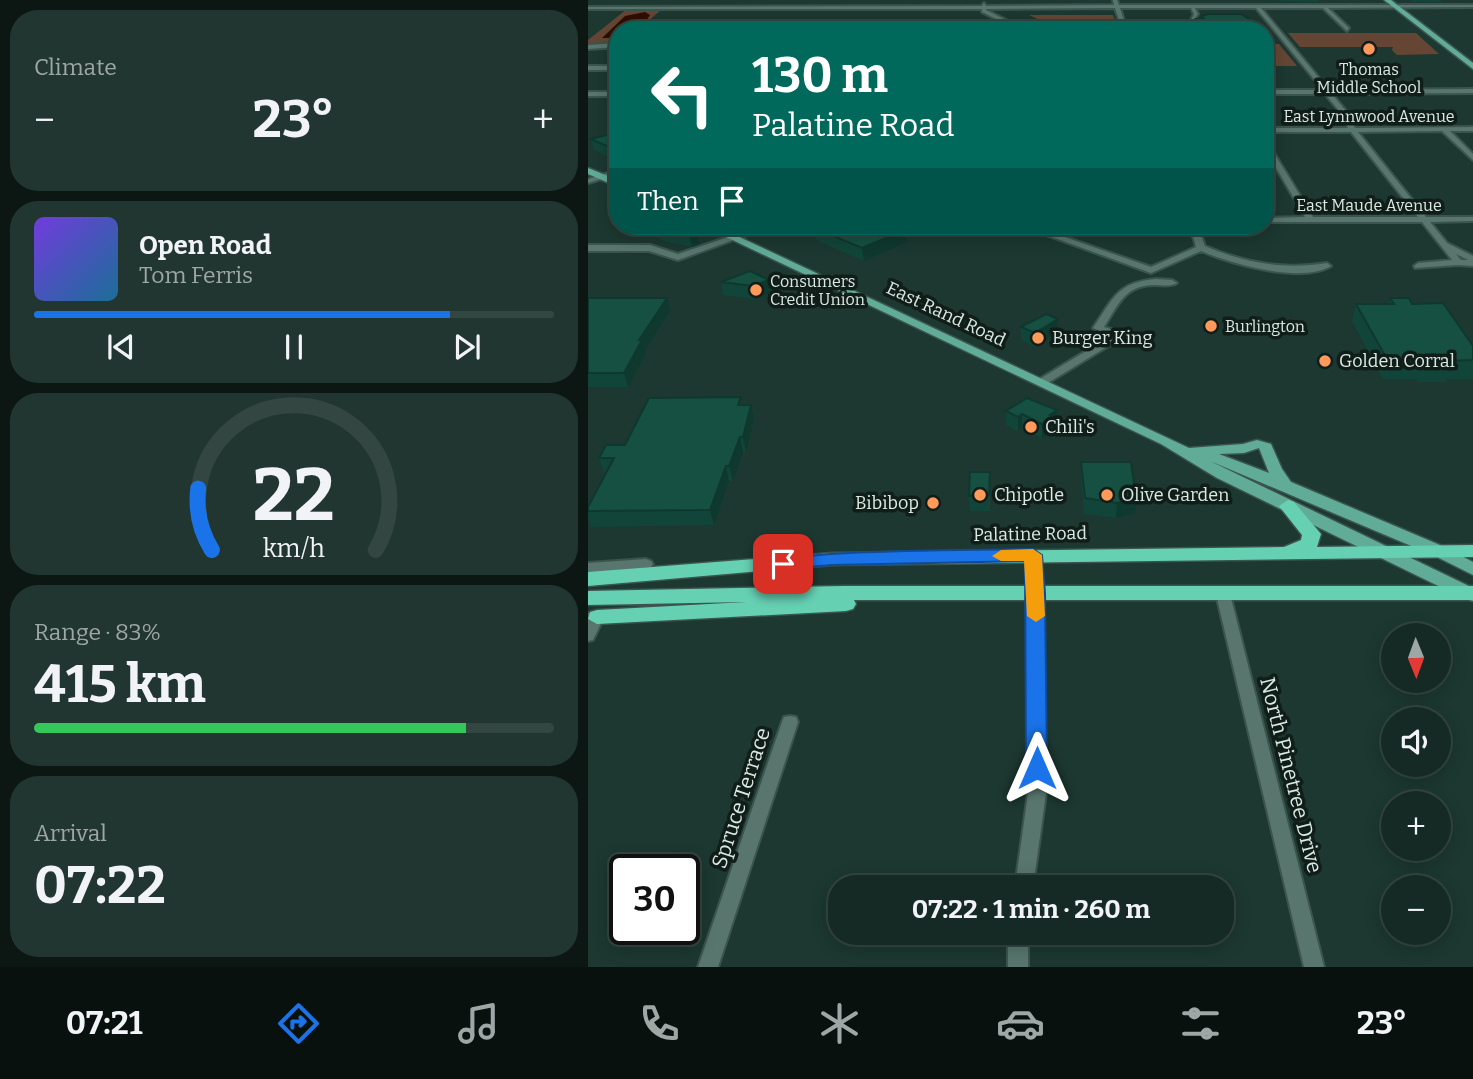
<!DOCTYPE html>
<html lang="en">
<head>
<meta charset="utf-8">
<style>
	body { margin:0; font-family:Bitter,serif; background:#223631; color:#f1f3f6; height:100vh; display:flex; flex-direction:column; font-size:26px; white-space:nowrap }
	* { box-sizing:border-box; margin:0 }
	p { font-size:23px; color:#9da7a6 }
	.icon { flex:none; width:38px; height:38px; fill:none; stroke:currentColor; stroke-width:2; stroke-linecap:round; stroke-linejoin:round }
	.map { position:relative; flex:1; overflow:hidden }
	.details { display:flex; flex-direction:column; gap:10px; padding:10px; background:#0c1714; width:588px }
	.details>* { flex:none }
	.banner { position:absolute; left:21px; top:21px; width:665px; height:214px; border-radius:28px; box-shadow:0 4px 18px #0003,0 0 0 2px #344641; background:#00695c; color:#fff; overflow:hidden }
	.needle { width:46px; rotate:179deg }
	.buttons { position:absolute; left:793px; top:623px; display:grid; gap:14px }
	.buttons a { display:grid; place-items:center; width:70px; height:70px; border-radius:50%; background:#152a24; box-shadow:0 4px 18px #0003,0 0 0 2px #344641; font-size:35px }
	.speed { position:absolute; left:21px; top:854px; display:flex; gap:14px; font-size:35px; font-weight:700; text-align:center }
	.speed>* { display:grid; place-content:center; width:91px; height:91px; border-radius:50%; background:#152a24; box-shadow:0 4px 18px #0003,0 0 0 2px #344641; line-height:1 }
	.speed .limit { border:4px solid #111; border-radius:10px; background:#fff; color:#111 }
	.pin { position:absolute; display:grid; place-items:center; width:60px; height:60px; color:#fff; margin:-30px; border-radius:14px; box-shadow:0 4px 10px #0006 }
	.me { position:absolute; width:77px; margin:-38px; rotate:0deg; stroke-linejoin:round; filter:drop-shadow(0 0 5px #0008) }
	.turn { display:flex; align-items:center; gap:24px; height:147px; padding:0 28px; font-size:32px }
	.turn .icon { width:91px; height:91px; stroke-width:2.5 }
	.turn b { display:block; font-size:49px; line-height:60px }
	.then { display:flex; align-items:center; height:66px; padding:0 28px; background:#0003; gap:14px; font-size:26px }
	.big { font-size:52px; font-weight:700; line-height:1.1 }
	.details .card { flex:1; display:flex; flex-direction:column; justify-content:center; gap:10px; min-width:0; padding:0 24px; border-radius:28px; background:#223631 }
	.details .dial { align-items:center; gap:0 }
	.dial svg { height:182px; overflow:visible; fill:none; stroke:#344641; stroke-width:7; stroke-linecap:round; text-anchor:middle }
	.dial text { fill:#f1f3f6; stroke:none }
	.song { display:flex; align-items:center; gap:21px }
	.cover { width:84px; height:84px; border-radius:10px; background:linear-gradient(135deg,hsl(260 70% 55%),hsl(200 70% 35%)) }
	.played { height:7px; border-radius:4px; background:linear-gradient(90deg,#1a73e8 80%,#344641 80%) }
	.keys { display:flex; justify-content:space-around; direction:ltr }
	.heat { display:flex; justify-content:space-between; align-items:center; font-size:38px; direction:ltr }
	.charge { height:10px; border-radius:5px; background:linear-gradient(90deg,#34c759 83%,#344641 0) }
	.trip { position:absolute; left:240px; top:875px; width:406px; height:70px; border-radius:28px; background:#152a24; box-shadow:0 4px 18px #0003,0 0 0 2px #344641; font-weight:700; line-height:70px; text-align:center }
	.tab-bar { display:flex; height:112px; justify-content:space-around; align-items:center; background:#08110e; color:#9da7a6 }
	.tab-bar .icon { width:49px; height:49px }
	.tab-bar .selected { color:#1a73e8 }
	.tab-bar b { font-size:32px; color:#f1f3f6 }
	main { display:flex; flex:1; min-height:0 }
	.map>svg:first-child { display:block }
</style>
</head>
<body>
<main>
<section class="details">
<div class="card"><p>Climate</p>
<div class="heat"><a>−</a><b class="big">23°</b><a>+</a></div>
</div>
<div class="card">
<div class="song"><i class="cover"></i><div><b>Open Road</b><p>Tom Ferris</p></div></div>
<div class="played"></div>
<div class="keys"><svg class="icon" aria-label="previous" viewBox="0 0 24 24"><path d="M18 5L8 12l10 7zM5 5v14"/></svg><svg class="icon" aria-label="pause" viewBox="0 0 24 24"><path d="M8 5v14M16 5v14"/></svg><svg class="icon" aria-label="next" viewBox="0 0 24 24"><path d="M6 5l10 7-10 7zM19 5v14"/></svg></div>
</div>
<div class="card dial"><svg viewBox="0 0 100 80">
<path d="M14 69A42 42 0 1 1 86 69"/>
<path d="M14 69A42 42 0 0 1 8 42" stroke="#1a73e8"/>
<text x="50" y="56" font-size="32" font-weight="700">22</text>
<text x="50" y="72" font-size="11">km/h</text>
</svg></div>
<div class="card"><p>Range · 83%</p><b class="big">415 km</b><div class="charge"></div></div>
<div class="card"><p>Arrival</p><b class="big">07:22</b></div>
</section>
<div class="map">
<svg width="885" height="967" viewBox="0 0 885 967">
	<rect width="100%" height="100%" fill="#1c3830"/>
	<g fill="#654634">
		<polygon points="39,9 74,9 50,30 30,30 30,43 0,44 0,40"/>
		<polygon points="441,15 525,15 530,30 445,30 440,27 460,24"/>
		<polygon points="700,33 828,33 851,54 809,55 804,50 805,47 712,47"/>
		<polygon points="677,44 691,44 709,66 677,66"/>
	</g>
	<path fill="#2f0e00" d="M57,12L62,15C54,29 44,30 30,30V38H14L37,16Z"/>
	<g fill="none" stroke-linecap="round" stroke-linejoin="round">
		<defs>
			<g id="minor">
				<path d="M525,0H529L531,5H885V7L740,8L761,28L759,31L735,8H673L741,90L885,89V93L744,94L758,111L767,128L885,127V131H862L885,154V160L854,131L770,132L838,217H885V221L842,222L859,243L885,256V266L870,265L827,268L826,266L830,263L864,260L834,222H677V218L717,217L677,149V141L680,143L725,217H830L763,132H677V128H760L752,112L737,94H677V90H735L668,8H607L610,14L604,23L602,22L606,14L603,8H532L539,30H534L527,8L398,9V10L438,30H431L420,25H91L414,22L394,12V9H0V7L394,6L396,3L398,6L526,5ZM868,254L880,260H873Z"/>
				<polygon points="30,43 30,47 0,49 0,45"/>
				<rect x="0" y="66" width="30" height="4"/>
				<rect x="0" y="92" width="30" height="4"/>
				<polygon points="30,170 30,174 0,183 0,179"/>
				<polygon points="173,226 184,226 90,260 61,251 0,251 0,245 62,245 90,254"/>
				<path d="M434,226H445L563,267L608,247L602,226H610L617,246C657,263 695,270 739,263L743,266C713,284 644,264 613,251L563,273Z"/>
				<path d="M568,279L584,280L589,283C582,287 575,285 566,285C537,285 530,305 516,327L535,333V337L458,384H450L449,382L450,380L523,336L505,328C525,299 529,282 568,279Z"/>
				<polygon points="445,551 450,552 452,555 455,593 458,793 445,887 427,887 440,793 441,593 438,555 440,552"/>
				<polygon points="58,559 63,561 65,564 63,567 0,573 0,563"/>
				<polygon points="635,589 640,591 642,594 736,967 716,967 628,594 630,591"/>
				<polygon points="9,612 14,613 16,617 5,640 0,641 0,613"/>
				<polygon points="202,716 208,717 210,722 130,967 110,967 194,722 196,717"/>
				<rect x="420" y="933" width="20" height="34"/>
			</g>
			<g id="major">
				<polygon points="796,0 803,0 885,63 885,69"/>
				<polygon points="0,168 30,180 30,187 0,174"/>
				<path d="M115,226H128L601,448L655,444L669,440L683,444L694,469L703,482L859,548L885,562V575L847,556L622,461L885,588V601L877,599L629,478L573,444ZM671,448L681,473L631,454L656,453Z"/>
			</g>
			<g id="highway">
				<polygon points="700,500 706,502 733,534 729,547 885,545 885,557 244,565 0,586 0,572 244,553 696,547 713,540 714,535 691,506"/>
				<polygon points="256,586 885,586 885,600 266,600 268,604 265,609 258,611 9,624 0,619 2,612 9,610 158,602 0,605 0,591"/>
			</g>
		</defs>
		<use href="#minor" stroke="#3b544d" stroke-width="4"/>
		<use href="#major" stroke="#3b544d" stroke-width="3"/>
		<use href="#highway" stroke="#3b544d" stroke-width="3"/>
		<use href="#minor" fill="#58766d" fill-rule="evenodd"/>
		<use href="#major" fill="#60ac97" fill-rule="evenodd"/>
		<use href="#highway" fill="#66d0b3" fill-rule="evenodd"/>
	</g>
	<g fill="#124539">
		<polygon points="675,0 729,0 729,2"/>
		<polygon points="821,0 853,0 853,2 824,2"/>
		<polygon points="614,16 677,30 607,30 608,19 614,19"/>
		<polygon points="30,132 26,159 6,150 3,139"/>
		<polygon points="215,226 306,226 318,242 276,261 228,240 227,233 216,229"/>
		<polygon points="69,227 109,232 112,244 104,247 72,240"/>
		<polygon points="162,271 183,293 167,299 135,295 133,282"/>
		<polygon points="0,298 79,298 82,311 57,350 58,354 40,387 0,387"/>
		<polygon points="802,298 824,304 885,346 885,379 858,379 858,382 830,382 828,379 795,379 764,321 768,304 801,304"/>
		<polygon points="470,319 469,332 465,336 447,347 433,340 433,327"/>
		<polygon points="155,405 163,405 166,419 158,452 155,452 145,481 141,481 126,525 3,527 0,517 0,507 18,472 16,473 11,458 37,445"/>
		<polygon points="469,410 469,425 465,427 465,431 454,439 434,428 430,431 418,425 418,411"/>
		<polygon points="493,462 547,513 528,518 496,514 493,477"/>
		<polygon points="402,487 402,511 382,511 381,496"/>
	</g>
	<g fill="#0f382e">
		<polygon points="30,146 30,158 26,159 23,148"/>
		<polygon points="317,230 318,242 276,261 274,248"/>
		<polygon points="109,232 112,244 104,247 101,234"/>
		<polygon points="181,280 183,293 167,299 165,286"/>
		<polygon points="79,298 82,311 57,350 58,354 40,387 36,373 51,340"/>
		<polygon points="470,319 469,332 465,336 447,347 447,333"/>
		<polygon points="163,405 166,419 158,452 155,437"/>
		<polygon points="469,410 469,425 465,427 465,431 454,439 454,424 462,415"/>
		<polygon points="434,414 434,428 430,431 430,417"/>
		<polygon points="152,437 155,452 145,481 141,466"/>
		<polygon points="138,466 141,481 126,525 122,510"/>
		<polygon points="548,498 547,513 528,518 529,503"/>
	</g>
	<g fill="#155042" stroke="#0f382e" stroke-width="2">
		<polygon points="620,14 653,14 677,29 626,30 613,27 608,19 616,19 614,16"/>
		<polygon points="30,132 30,146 23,148 3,139"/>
		<polygon points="74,226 96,226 109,232 101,234 69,227"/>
		<polygon points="231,226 306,226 317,230 274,248 226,228"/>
		<polygon points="162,271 181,280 165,286 133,282"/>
		<polygon points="0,298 79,298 51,340 54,340 36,373 0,373"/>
		<polygon points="802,298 821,298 824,304 855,303 885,346 885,360 861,361 863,363 835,363 834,361 800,361 768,304 806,304"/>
		<polygon points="458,314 470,319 465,322 447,333 433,327"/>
		<polygon points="153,397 150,405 163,405 155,437 152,437 141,466 138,466 122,510 0,511 0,507 26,458 11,458 18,445 37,445 61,398"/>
		<polygon points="439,398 469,410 462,415 466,417 454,424 434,414 430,417 418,411"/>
		<polygon points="493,462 543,462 548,498 529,503 497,498"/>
		<polygon points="382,472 402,472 401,495 381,496"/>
	</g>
	<path fill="#1a73e8" stroke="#114b97" stroke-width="2" d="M445,549L454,555L457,593L459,768L456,774L449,777L441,774L438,768L437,561L244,565L195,569L186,564C196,549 412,550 445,549Z"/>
	<polygon fill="#f59e0b" points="445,549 454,555 457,616 448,622 439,616 436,561 413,561 404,556 413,550"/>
	<g fill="#ff9a5b" stroke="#111d19" stroke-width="2.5">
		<circle cx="781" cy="49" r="7"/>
		<circle cx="168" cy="290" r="7"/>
		<circle cx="623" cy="326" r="7"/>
		<circle cx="450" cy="338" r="7"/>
		<circle cx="737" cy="361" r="7"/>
		<circle cx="443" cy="427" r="7"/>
		<circle cx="392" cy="495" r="7"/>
		<circle cx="519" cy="495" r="7"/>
		<circle cx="345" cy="503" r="7"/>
	</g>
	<g text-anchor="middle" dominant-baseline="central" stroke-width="7" stroke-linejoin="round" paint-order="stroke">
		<g font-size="16" fill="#d9e9e4" stroke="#111d19" text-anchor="start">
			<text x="781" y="69" text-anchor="middle">Thomas<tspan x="781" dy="18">Middle School</tspan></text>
			<text x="182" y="281">Consumers<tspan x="182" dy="18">Credit Union</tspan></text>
			<text x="637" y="326">Burlington</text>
		</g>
		<g font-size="16" fill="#d9e9e4" stroke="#111d19">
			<text x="781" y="116">East Lynnwood Avenue</text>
			<text x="781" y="205">East Maude Avenue</text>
		</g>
		<g font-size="18" fill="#d9e9e4" stroke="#111d19">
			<text transform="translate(358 314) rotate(25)">East Rand Road</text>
			<text transform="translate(442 534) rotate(-1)">Palatine Road</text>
		</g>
		<g font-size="18" fill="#d9e9e4" stroke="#111d19" text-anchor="start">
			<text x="464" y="338">Burger King</text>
			<text x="751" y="361">Golden Corral</text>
			<text x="457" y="427">Chili's</text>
			<text x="406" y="495">Chipotle</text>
			<text x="533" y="495">Olive Garden</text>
			<text x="331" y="503" text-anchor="end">Bibibop</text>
		</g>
		<g font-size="21" fill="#d9e9e4" stroke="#111d19">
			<text transform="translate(703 775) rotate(76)">North Pinetree Drive</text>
			<text transform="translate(153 798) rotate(-72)">Spruce Terrace</text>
		</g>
	</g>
</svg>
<div class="buttons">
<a><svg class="needle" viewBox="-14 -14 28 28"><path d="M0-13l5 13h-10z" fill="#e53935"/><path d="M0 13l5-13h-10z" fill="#9da7a6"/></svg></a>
<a><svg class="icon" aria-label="sound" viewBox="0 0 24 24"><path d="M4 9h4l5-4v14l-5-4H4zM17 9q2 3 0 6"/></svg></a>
<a>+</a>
<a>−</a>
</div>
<div class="speed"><div class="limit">30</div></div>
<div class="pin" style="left:195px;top:564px;background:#d93025"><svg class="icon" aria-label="arrive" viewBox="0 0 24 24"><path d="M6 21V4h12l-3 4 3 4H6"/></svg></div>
<svg class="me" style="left:449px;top:768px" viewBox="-20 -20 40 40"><path d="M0-17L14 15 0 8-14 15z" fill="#1a73e8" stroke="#fff" stroke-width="4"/></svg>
<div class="trip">07:22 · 1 min · 260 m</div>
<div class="banner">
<div class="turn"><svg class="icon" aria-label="left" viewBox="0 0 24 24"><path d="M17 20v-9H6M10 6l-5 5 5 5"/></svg><div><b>130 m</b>Palatine Road</div></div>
<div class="then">Then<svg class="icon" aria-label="arrive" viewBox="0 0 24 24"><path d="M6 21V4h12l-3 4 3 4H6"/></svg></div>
</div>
</div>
</main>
<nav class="tab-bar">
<b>07:21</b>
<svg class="icon selected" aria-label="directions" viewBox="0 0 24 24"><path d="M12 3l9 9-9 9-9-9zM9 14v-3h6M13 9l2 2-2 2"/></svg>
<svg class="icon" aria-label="music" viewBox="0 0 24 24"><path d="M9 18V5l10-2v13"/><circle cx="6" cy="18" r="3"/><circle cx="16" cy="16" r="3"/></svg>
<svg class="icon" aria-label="phone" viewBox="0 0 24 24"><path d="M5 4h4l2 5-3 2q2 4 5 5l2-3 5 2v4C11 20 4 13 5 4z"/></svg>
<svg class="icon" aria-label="climate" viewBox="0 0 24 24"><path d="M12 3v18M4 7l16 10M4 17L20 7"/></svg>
<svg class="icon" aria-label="car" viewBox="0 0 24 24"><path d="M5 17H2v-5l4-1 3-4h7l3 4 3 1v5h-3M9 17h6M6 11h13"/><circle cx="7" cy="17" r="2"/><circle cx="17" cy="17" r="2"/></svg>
<svg class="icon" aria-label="filters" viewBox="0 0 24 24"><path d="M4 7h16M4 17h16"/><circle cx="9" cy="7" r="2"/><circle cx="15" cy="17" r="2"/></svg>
<b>23°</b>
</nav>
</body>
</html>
